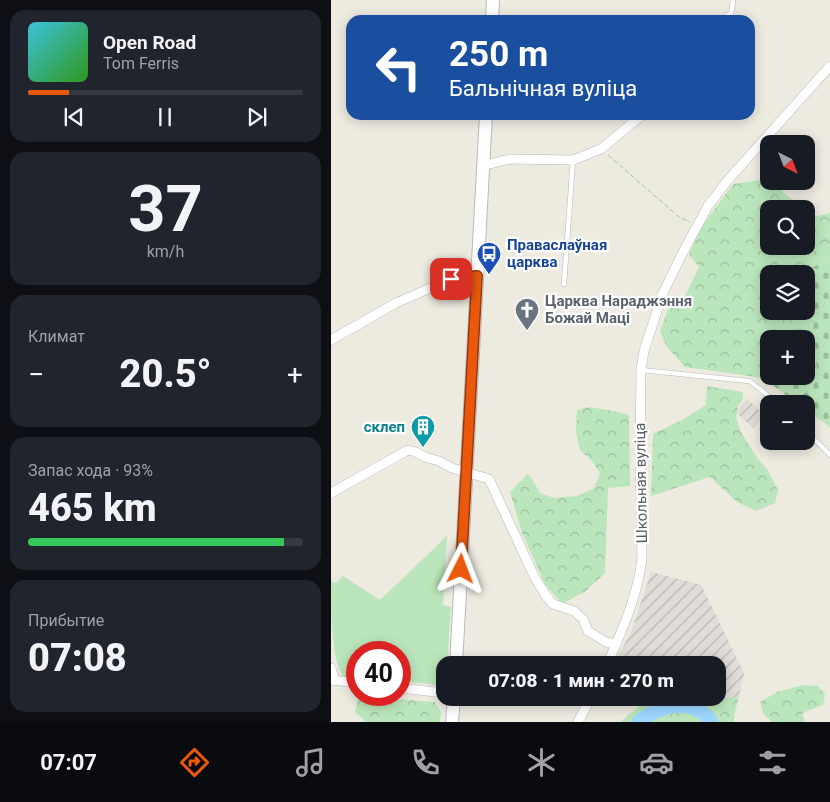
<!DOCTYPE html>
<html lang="ru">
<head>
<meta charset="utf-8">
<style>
	body { margin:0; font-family:Roboto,sans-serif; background:#20242c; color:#f1f3f6; height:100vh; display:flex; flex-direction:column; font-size:19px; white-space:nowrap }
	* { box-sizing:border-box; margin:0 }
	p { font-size:16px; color:#9ea1a6 }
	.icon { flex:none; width:28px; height:28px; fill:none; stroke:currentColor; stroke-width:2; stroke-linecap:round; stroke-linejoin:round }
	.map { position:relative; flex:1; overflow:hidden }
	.drawer { display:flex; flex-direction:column; gap:10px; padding:10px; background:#0d0f14; width:331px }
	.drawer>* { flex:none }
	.top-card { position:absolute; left:15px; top:15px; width:409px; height:105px; border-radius:15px; box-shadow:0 2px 12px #0003; background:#1a4fa0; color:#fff; overflow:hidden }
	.needle { width:32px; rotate:138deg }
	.buttons { position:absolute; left:429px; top:135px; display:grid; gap:10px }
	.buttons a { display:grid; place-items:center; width:55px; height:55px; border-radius:10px; background:#171b24; box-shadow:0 2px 12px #0003; font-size:25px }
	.speed { position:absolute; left:15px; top:641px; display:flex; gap:10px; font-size:25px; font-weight:700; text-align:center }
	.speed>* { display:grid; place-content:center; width:65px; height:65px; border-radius:50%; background:#171b24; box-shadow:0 2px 12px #0003; line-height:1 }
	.speed .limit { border:8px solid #d22; background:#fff; color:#111 }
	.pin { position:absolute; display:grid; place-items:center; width:42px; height:42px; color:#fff; margin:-21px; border-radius:10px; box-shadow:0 2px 8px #0006 }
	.me { position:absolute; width:55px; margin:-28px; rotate:3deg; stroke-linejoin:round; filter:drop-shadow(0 0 4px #0008) }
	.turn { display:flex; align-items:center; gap:18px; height:105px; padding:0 20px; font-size:22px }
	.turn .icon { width:65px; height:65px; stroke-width:2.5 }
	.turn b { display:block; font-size:35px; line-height:42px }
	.big { font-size:38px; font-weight:800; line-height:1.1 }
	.drawer .tile { flex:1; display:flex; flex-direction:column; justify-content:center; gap:8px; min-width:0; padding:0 18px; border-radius:15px; background:#20242c }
	.drawer .dial { align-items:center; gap:0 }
	.dial b { font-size:65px; line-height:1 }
	.song { display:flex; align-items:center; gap:15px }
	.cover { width:60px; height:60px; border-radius:8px; background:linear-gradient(135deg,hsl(190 70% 55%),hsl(110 70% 35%)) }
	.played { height:5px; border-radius:2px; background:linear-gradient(90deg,#ea580c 15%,#363941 15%) }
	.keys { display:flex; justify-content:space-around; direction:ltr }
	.heat { display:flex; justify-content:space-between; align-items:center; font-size:28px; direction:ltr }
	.charge { height:8px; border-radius:4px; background:linear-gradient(90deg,#34c759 93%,#363941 0) }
	.trip { position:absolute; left:105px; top:656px; width:290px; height:50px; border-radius:15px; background:#171b24; box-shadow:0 2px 12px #0003; font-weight:800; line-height:50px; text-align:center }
	.tabs { display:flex; height:80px; justify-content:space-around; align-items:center; background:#090b0e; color:#9ea1a6 }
	.tabs .icon { width:35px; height:35px }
	.tabs .on { color:#ea580c }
	.tabs b { font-size:22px; color:#f1f3f6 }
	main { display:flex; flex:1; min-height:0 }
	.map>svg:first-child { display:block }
</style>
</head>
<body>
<main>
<section class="drawer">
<div class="tile">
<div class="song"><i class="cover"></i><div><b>Open Road</b><p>Tom Ferris</p></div></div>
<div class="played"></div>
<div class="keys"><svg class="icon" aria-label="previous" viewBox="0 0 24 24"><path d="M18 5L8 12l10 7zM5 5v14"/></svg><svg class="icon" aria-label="pause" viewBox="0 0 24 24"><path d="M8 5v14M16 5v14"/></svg><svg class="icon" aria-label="next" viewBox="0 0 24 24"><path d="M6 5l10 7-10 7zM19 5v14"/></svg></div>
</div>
<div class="tile dial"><b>37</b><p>km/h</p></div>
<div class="tile"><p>Климат</p>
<div class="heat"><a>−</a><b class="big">20.5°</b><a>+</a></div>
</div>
<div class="tile"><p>Запас хода · 93%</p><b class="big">465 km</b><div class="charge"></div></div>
<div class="tile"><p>Прибытие</p><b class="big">07:08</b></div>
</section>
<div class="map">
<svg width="499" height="722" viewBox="0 0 499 722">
	<defs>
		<pattern id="industrial-furrows" width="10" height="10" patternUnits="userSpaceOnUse" patternTransform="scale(1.25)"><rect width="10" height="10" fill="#e0ddd8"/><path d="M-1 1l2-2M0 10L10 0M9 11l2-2" fill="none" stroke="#b9b6b3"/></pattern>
		<pattern id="forest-crowns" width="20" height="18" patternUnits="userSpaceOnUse" patternTransform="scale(1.25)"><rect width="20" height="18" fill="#bbe6bb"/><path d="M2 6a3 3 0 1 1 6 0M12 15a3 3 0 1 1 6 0" fill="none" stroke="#9bbe9b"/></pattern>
		<pattern id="cemetery-stones" width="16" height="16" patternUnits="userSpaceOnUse" patternTransform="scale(1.25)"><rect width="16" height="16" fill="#bbe6bb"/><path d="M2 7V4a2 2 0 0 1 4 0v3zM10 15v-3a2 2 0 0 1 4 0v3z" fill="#9bbe9b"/></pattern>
	</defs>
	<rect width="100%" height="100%" fill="#edeae0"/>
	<g fill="url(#industrial-furrows)">
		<polygon points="416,398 433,415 422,428 405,412"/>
		<polygon points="320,572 370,585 413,673 408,697 313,702 305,698 386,698 386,665 282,665 300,632"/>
	</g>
	<path fill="#bbe6bb" d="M116,536L112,605L120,607L116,665H114V680L107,685L69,681V652H26V678C23,677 17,678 14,677C0,668 0,601 0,581L5,583L12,576L49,600Z"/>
	<g fill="url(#forest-crowns)">
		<polygon points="430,180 445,186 473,209 438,209 438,246 475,246 475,210 483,217 499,213 499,259 467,274 438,274 438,311 473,311 486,367 483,386 466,376 475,376 475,339 438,339 437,369 432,378 354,367 336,347 329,332 339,303 354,296 368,267 358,255 369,229 402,184"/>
		<polygon points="376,386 412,392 412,400 407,405 405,418 410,432 427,459 436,469 447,490 444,503 425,511 406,502 379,477 320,496 322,434 351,420 375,405"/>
		<polygon points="258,407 283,411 298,415 299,486 277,488 274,573 255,591 231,604 214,584 191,533 179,492 197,474 203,482 209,493 223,498 246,496 263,488 269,473 261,461 249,450 245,432 246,410"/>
		<polygon points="472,685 487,686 494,694 492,705 476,711 471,714 474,722 441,722 432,713 429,702 446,692"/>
		<polygon points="27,696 104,702 110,712 109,722 35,722 24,712"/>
		<polygon points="408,697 404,711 403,722 289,722 313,702"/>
	</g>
	<polygon fill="url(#cemetery-stones)" points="499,259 499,428 495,424 475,409 475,404 467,404 432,378 437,369 438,376 466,376 483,385 486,367 473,311 475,311 475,274 467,274"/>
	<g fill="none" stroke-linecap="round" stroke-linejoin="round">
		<path stroke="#9ed6ff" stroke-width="14" d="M307,722C324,709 353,698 372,713C375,715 378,719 380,722"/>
		<defs>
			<g id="lane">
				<polyline points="398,17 401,10 402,0"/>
				<polyline points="233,284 242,160"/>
				<polyline points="310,370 418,381 429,389 446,404"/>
				<polyline points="475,431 499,455"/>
			</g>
			<g id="street">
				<polyline points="395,20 398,17"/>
				<polyline points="152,164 159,164 178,159 242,160 270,149 311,115"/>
				<polyline points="0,340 65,303 120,279 146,276"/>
				<polyline points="0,493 77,450 85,452 94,457 108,461 121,468 158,479 204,578 216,597 222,604 243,611 252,619 257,631 275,642 285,644"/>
				<path d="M276,665C291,630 307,596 311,558L309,454L310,370L313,351L332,293L352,252L377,206L397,180L499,66"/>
				<polyline points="0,668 4,681"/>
				<polyline points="0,680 26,683"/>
				<polyline points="69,688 114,693"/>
				<polyline points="247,722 260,698"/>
			</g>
			<g id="secondary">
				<polyline points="161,20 162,0"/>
				<polyline points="125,665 155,115"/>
				<polyline points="121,722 123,698"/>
			</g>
		</defs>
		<use href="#lane" stroke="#b6b9be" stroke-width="5.5"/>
		<use href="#street" stroke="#b6b9be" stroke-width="10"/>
		<use href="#secondary" stroke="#b6bac0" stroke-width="14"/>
		<polyline stroke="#94c7a2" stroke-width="1" stroke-dasharray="5 2.5" stroke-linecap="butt" points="277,155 348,217 359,222"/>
		<use href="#lane" stroke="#fff" stroke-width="4.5"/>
		<use href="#street" stroke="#fff" stroke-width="9"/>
		<use href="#secondary" stroke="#fff" stroke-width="12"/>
	</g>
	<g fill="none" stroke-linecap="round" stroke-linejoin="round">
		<defs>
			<polyline id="route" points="120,279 146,276 130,569"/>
		</defs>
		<use href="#route" stroke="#983908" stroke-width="12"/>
		<use href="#route" stroke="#ea580c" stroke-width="9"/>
	</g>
	<defs>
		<symbol id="bus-pin" viewBox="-11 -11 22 30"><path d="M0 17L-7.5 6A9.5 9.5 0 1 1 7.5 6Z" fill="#1a4fb4" stroke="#fff"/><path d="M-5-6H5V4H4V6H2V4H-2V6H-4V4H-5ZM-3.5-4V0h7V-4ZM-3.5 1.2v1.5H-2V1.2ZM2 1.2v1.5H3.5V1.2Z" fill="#fff"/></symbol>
		<symbol id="church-pin" viewBox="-11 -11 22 30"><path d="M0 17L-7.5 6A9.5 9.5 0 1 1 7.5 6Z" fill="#6b7280" stroke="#fff"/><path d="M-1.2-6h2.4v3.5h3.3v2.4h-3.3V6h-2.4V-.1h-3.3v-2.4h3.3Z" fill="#fff"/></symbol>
		<symbol id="building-pin" viewBox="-11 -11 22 30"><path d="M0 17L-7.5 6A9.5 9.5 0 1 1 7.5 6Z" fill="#0f9aa8" stroke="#fff"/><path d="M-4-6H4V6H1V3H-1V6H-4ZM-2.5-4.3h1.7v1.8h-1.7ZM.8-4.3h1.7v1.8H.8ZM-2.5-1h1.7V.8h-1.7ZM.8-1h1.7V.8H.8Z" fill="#fff"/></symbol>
	</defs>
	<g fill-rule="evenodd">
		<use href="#bus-pin" x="144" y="240" width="28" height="38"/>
		<use href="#church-pin" x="182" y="296" width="28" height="38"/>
		<use href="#building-pin" x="78" y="413" width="28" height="38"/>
	</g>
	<g text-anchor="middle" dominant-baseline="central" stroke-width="4.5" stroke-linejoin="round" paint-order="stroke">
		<g font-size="15" font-weight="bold" fill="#164399" stroke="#fff" text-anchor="start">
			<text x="176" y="245">Праваслаўная<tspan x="176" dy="17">царква</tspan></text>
		</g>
		<g font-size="15" font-weight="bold" fill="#5b616d" stroke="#fff" text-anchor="start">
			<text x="214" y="301">Царква Нараджэння<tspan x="214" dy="17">Божай Маці</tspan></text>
		</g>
		<g font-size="15" font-weight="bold" fill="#0d838f" stroke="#fff" text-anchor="end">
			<text x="74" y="427">склеп</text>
		</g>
		<g font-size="15" fill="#595d62" stroke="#fff">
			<text transform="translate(310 483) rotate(-91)">Школьная вуліца</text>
		</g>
	</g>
</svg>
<div class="buttons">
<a><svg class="needle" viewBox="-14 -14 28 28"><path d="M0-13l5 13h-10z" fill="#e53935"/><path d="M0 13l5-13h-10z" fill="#9ea1a6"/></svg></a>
<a><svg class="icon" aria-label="search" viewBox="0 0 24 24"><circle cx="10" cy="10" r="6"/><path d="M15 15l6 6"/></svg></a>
<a><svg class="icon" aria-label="layers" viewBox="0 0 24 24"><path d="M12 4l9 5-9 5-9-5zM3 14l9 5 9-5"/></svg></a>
<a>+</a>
<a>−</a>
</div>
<div class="speed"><div class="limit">40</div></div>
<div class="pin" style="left:120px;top:279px;background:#d93025"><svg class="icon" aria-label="arrive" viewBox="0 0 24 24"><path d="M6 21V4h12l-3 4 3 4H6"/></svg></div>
<svg class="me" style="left:130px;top:569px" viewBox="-20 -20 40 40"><path d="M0-17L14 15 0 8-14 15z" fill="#ea580c" stroke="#fff" stroke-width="4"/></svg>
<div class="trip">07:08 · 1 мин · 270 m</div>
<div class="top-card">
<div class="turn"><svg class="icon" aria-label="left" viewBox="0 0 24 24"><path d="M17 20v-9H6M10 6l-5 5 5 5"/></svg><div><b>250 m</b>Бальнічная вуліца</div></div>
</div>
</div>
</main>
<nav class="tabs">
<b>07:07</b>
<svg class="icon on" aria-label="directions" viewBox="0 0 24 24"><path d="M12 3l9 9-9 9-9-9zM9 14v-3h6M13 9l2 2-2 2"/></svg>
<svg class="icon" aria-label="music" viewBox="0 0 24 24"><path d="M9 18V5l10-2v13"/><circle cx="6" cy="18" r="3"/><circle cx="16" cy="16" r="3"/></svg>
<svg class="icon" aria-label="phone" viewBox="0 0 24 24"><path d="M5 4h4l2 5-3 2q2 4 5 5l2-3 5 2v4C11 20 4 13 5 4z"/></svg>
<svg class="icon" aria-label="climate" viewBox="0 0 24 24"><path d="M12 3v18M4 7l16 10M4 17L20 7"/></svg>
<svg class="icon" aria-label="car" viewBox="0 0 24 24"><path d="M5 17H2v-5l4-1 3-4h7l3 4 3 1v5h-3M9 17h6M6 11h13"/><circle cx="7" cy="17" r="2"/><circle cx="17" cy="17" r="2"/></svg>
<svg class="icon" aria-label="filters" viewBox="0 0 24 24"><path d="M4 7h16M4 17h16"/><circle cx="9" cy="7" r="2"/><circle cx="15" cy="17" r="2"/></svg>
</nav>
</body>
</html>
